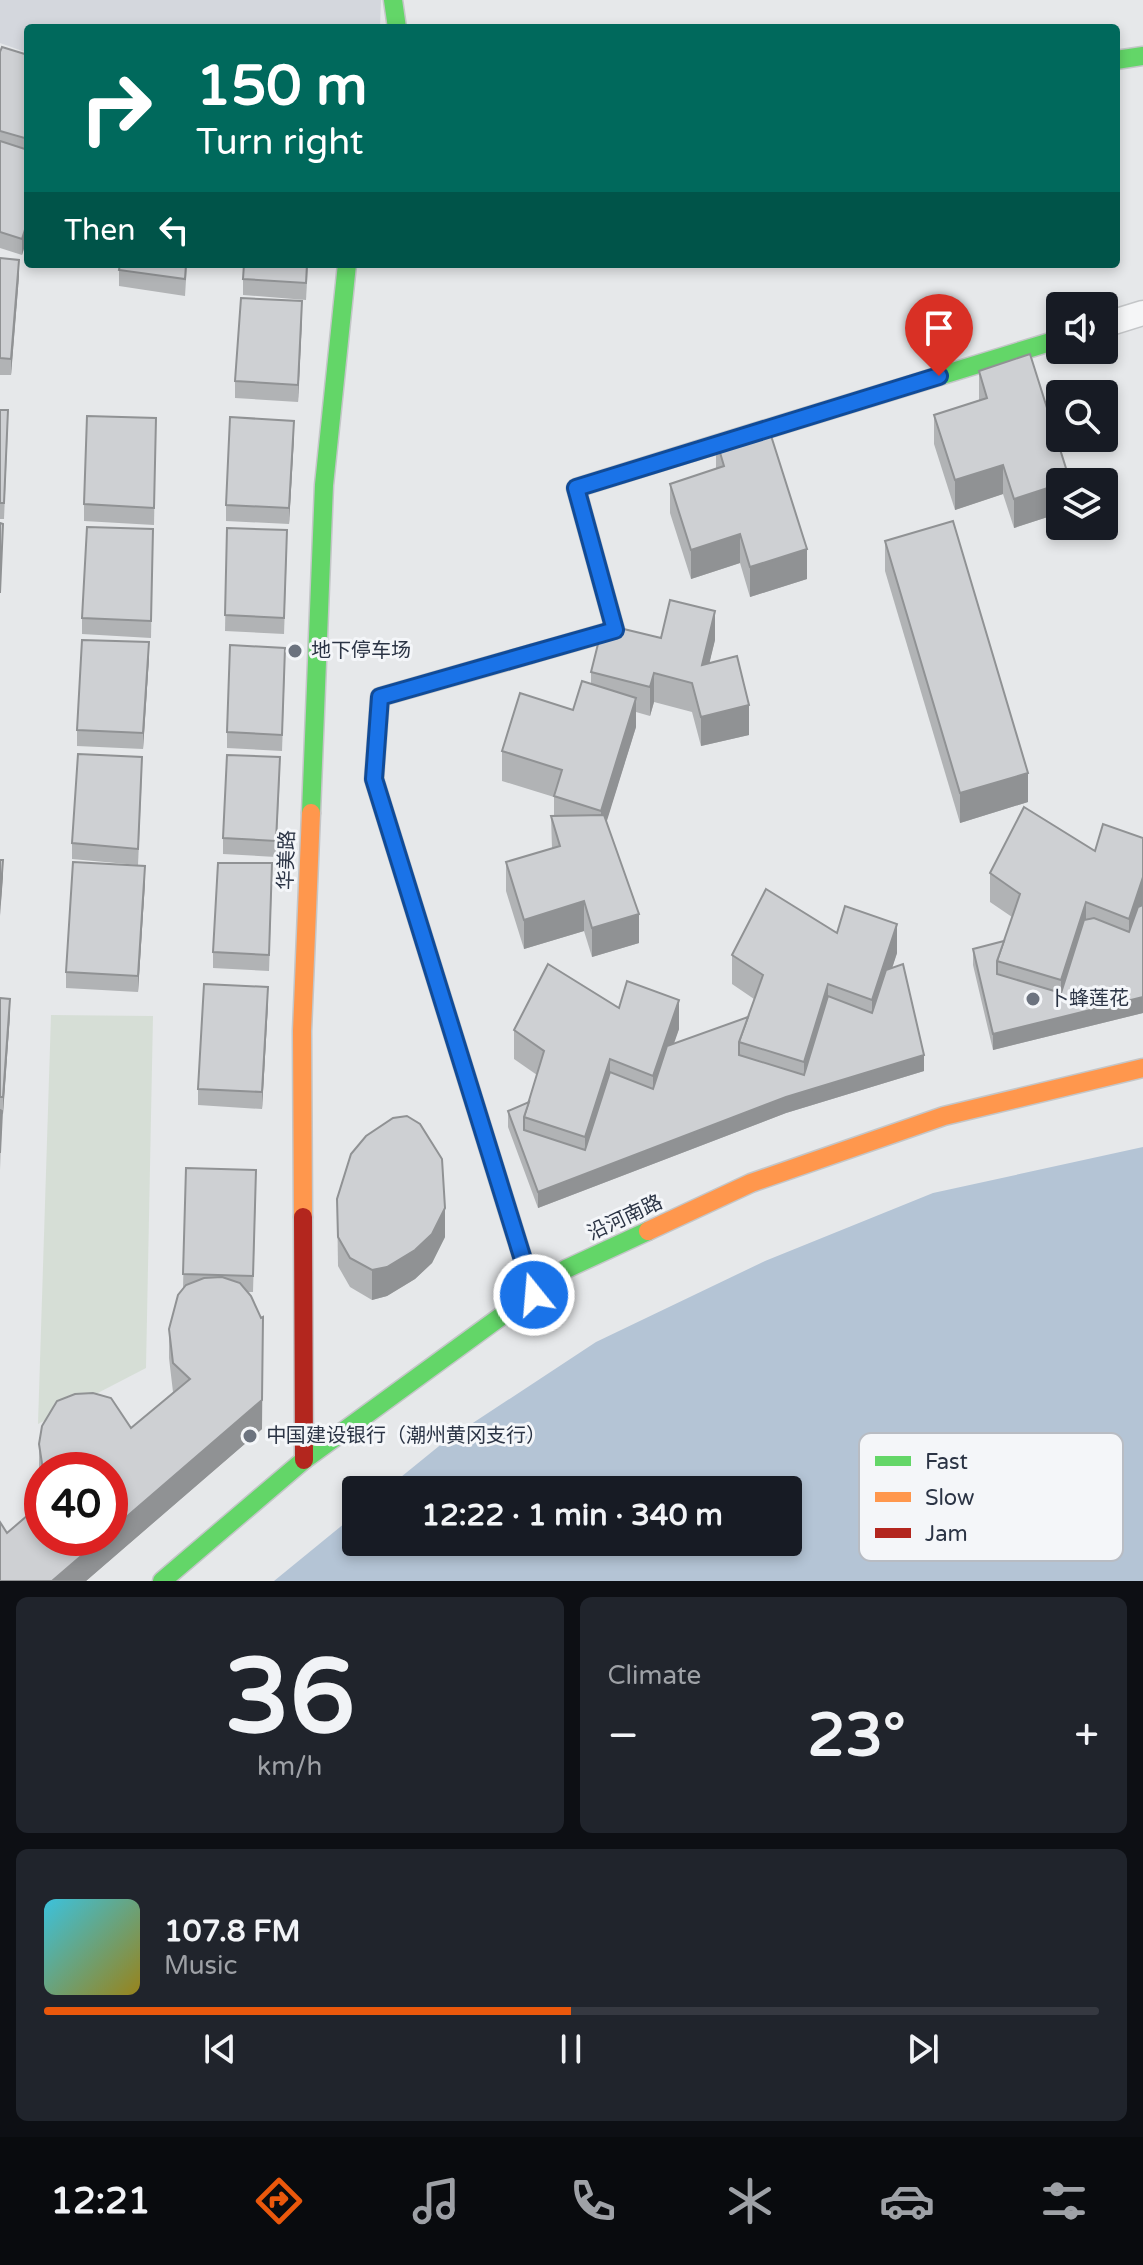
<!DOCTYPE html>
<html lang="en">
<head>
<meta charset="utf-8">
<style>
	body { margin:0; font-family:"Varela Round","Noto Sans SC",sans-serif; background:#20242c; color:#f1f3f6; height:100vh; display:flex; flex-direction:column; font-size:30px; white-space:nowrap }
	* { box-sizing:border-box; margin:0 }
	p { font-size:26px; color:#9ea1a6 }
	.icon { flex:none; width:44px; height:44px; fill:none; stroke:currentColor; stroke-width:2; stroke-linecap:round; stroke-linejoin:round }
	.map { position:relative; height:1581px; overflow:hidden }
	.panel { display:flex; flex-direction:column; gap:16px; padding:16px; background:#0d0f14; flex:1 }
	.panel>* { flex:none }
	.hud { position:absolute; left:24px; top:24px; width:1096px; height:244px; border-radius:8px; box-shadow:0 4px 12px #0003; background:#00695c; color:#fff; overflow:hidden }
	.tools { position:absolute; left:1046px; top:292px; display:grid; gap:16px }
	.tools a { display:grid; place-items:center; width:72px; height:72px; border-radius:8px; background:#171b24; box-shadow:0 4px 12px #0003; font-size:40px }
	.speed { position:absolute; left:24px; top:1452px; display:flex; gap:16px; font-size:40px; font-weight:700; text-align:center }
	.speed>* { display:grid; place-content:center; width:104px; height:104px; border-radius:50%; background:#171b24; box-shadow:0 4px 12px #0003; line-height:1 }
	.speed .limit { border:12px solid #d22; background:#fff; color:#111 }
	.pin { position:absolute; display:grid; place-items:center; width:68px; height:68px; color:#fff; margin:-82px -34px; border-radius:50% 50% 50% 0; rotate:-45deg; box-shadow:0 0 8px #0007 }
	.pin .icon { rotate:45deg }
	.me { position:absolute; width:88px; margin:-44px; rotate:343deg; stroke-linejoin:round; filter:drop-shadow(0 0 6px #0008) }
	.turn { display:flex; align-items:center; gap:28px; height:168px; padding:0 40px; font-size:36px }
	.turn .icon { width:104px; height:104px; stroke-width:2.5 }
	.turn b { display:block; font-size:56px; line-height:68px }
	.then { display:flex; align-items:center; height:76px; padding:0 40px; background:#0003; gap:16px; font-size:30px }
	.big { font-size:60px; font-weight:700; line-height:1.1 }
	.panel .tile { flex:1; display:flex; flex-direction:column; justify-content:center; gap:12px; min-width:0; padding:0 28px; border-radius:12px; background:#20242c }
	.panel .dial { align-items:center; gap:0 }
	.dial b { font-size:104px; line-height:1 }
	.song { display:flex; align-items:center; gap:24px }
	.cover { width:96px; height:96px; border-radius:12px; background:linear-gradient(135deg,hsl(190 70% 55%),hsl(50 70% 35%)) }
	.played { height:8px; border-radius:4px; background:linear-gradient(90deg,#ea580c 50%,#363941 50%) }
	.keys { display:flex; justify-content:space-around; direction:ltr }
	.heat { display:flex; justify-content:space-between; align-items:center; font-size:44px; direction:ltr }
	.panel .tiles { flex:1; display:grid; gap:16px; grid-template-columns:1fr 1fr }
	.tile:last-child { grid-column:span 2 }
	.trip { position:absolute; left:342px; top:1476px; width:460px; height:80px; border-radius:8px; background:#171b24; box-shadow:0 4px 12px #0003; font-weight:700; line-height:80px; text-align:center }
	.tab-bar { display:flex; height:128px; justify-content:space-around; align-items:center; background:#090b0e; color:#9ea1a6 }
	.tab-bar .icon { width:56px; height:56px }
	.tab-bar .current { color:#ea580c }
	.tab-bar b { font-size:36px; color:#f1f3f6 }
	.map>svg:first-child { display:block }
</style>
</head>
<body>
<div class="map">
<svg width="1143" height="1581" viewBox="0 0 1143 1581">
	<rect width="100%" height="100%" fill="#e6e8ea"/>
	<polygon fill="#d4d7dd" points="0,0 381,0 380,28 28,28 28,53 0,43"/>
	<polygon fill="#d6ded6" points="51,1015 153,1016 146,1368 38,1424"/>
	<polygon fill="#b4c4d5" points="1143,1147 1143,1581 274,1581 356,1514 356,1542 788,1542 788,1490 385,1490 444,1442 596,1342 765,1261 933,1193"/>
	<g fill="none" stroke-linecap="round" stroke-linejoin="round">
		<defs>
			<polyline id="street" points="1104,325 1143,313"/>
			<g id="fast">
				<polyline points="393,0 397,28"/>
				<polyline points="1116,60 1143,56"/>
				<polyline points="695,451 1060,339"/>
				<polyline points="531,654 380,697 374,779 534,1295"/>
				<polyline points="311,813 324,485 347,264"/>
				<polyline points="162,1581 304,1460 566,1269 648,1231"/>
			</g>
			<g id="slow">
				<polyline points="531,654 615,630 576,488 695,451"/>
				<polyline points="303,1217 302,1031 311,813"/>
				<polyline points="648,1231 751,1183 944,1116 1143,1068"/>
			</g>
			<polyline id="jam" points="303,1217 304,1460"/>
		</defs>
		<use href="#street" stroke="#c4c6c8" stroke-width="27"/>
		<use href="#fast" stroke="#c4c6c8" stroke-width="21"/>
		<use href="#slow" stroke="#c4c6c8" stroke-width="21"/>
		<use href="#jam" stroke="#c4c6c8" stroke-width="21"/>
		<use href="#street" stroke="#f5f6f7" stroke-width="24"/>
		<use href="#fast" stroke="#63d668" stroke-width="18"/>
		<use href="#slow" stroke="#ff974d" stroke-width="18"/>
		<use href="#jam" stroke="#b3261e" stroke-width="18"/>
	</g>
	<g fill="#b1b3b5">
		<polygon points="0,52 28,55 28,236 22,255 0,248"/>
		<polygon points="0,258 19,276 11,375 0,375"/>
		<polygon points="187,264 185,296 119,286 119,270"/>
		<polygon points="308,264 306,300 243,295 243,279"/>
		<polygon points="302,318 298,402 235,398 235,381"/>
		<polygon points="979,371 1070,482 1060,482 1060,513 1014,528 1003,494 955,510 934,444 934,415 979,400"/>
		<polygon points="0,410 8,426 4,519 0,519"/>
		<polygon points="156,418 154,525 84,521 84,504"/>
		<polygon points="294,437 289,524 226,521 226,505"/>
		<polygon points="716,439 807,579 750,597 740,563 691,579 670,513 670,484 716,469"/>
		<polygon points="227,528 287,547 284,634 225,631"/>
		<polygon points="153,529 151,638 82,634 82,618"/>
		<polygon points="885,541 1028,802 960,823 885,571"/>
		<polygon points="661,638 715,640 709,663 749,735 701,746 692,712 654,702 650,716 636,712 636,727 606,822 639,943 592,957 584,931 524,949 506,891 506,862 552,848 551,816 554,816 554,797 502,781 502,751 573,710 591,684 591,672"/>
		<polygon points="149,658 143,749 77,746 77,730"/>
		<polygon points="285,664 282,751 227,748 227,732"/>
		<polygon points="142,773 138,865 72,859 72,843"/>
		<polygon points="280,773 276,857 223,854 223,838"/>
		<polygon points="1143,838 1143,1013 993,1050 973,965 973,949 1004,941 1012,917 990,902 990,873 1095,851"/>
		<polygon points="272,880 269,971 213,968 213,952"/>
		<polygon points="145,882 138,992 66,988 66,972"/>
		<polygon points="837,933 897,953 892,968 924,1071 786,1113 538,1208 508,1127 508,1111 529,1102 537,1075 514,1059 514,1030 619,1008 679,1029 673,1044 748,1017 754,999 732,984 732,955"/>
		<polygon points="0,998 10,1015 3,1114 2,1114 0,1170"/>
		<polygon points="268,1004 262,1109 198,1105 198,1089"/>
		<polygon points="186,1168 256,1187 253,1292 248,1292 262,1429 86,1581 0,1581 7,1533 110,1470 42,1470 42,1493 39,1473 39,1444 131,1428 173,1392 169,1358 169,1329 183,1288"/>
		<polygon points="337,1199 445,1237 432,1263 415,1279 387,1296 372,1300 350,1287 338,1266"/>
	</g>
	<g fill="#909294">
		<polygon points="28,220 28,236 22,255 22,239"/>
		<polygon points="19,260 19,276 11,375 11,359"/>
		<polygon points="302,301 302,318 298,402 298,385"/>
		<polygon points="294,421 294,437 289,524 289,508"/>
		<polygon points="1003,465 1003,494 955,510 955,480"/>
		<polygon points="1060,484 1060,513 1014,528 1014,499"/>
		<polygon points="740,534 740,563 691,579 691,550"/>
		<polygon points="807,549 807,579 750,597 750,567"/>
		<polygon points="715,611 715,640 702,694 702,665"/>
		<polygon points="149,642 149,658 143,749 143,733"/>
		<polygon points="654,673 654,702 650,716 650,687"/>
		<polygon points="636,698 636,727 601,840 601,811"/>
		<polygon points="749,705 749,735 701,746 701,717"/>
		<polygon points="1028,773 1028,802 960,823 960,793"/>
		<polygon points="3,860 3,877 0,916 0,900"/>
		<polygon points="145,866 145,882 138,992 138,976"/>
		<polygon points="1143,877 1143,907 1129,948 1129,919"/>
		<polygon points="584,901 584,931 524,949 524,920"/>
		<polygon points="1086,902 1086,931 1061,1009 1061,980"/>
		<polygon points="639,914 639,943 592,957 592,928"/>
		<polygon points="897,924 897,953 872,1030 872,1000"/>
		<polygon points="828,984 828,1013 924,1055 924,1071 786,1113 538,1208 538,1192 786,1097 804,1091 804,1062"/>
		<polygon points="268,987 268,1004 262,1109 262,1092"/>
		<polygon points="1143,997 1143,1013 993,1050 993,1034"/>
		<polygon points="10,999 10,1015 3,1114 3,1097"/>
		<polygon points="679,1000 679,1029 653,1105 653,1076"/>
		<polygon points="610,1059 610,1088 585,1166 585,1137"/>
		<polygon points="445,1208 445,1237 432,1263 415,1279 387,1296 372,1300 372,1270"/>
		<polygon points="263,1317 262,1429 86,1581 52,1581 102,1538 110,1538 110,1531"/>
	</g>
	<g fill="#ced0d3" stroke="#909294" stroke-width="2">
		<polygon points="2,47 28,55 28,139 0,131 0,52"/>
		<polygon points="0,141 28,150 28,220 22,239 0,232"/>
		<polygon points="0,258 19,260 11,359 0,358"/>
		<polygon points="120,264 186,264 185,279 119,270"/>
		<polygon points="244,264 307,264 306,283 243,279"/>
		<polygon points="241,298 302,301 298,385 235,381"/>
		<polygon points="1030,354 1070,481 1060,482 1060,484 1014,499 1003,465 955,480 934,415 987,398 979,371"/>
		<polygon points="0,410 8,410 4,503 0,503"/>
		<polygon points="87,416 156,418 154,508 84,504"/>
		<polygon points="230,417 294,421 289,508 226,505"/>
		<polygon points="767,423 807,549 750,567 740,534 691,550 670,484 724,466 716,439"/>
		<polygon points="953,521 1028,773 960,793 885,541"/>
		<polygon points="0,523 3,524 0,593"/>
		<polygon points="87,527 153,529 151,621 82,618"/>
		<polygon points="227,528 287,530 284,618 225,615"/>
		<polygon points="670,600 715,611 702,665 737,656 749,705 701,717 692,683 654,673 650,687 591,672 603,624 661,638"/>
		<polygon points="82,640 149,642 143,733 77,730"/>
		<polygon points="230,645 285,648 282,735 227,732"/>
		<polygon points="582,681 636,698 601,811 554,796 562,770 502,751 520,693 573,710"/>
		<polygon points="78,754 142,757 138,849 72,843"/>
		<polygon points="227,755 280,757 276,841 223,838"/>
		<polygon points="1024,807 1095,851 1103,824 1143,838 1143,877 1129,919 1086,902 1061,980 997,961 1020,894 990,873"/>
		<polygon points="604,815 639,914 592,928 584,901 524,920 506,862 560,846 551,816"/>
		<polygon points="0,860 3,860 0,900"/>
		<polygon points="73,862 145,866 138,976 66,972"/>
		<polygon points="218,863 272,863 269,955 213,952"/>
		<polygon points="766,889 837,933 845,906 897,924 872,1000 828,984 804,1062 739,1042 763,975 732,955"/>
		<polygon points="1143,905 1143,997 993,1034 973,949 1004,941 997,961 997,974 1061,993 1084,920 1094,918 1129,932 1138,907"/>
		<polygon points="548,964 619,1008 627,981 679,1000 653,1076 610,1059 585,1137 524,1117 544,1051 514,1030"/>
		<polygon points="903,964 924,1055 786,1097 538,1192 508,1111 529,1102 524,1117 524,1130 585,1150 610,1072 653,1089 667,1046 748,1017 739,1042 739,1055 804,1075 828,996 872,1013 886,970"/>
		<polygon points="204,984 268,987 262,1092 198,1089"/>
		<polygon points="0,998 10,999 3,1097 0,1097"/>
		<polygon points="0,1110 2,1111 0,1153"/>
		<polygon points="407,1116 420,1124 442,1159 445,1208 432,1234 415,1250 387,1267 372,1270 350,1258 338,1237 337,1199 351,1154 366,1136 393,1118"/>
		<polygon points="186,1168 256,1170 253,1276 183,1274"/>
		<polygon points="222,1277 240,1283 251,1296 261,1318 263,1317 262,1400 110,1531 110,1470 43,1470 39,1444 42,1426 57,1401 75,1394 93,1393 111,1398 131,1428 190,1379 173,1363 169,1329 178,1295 186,1285 204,1278"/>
		<polygon points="42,1503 42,1538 102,1538 52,1581 0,1581 0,1522 7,1533"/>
	</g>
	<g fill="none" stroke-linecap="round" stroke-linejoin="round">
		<defs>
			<polyline id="route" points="534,1295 374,779 380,697 615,630 576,488 939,376"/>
		</defs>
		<use href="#route" stroke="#114b97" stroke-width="20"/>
		<use href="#route" stroke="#1a73e8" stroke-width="14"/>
	</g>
	<g fill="#6c737f" stroke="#f4f6f9" stroke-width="3">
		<circle cx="295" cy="651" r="8"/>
		<circle cx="1033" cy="999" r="8"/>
		<circle cx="250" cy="1436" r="8"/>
	</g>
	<g text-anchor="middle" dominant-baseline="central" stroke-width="6" stroke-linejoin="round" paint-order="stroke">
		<g font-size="20" fill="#2b3445" stroke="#f4f6f9" text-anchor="start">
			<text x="311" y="651">地下停车场</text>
			<text x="1049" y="999">卜蜂莲花</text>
			<text x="266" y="1436">中国建设银行（潮州黄冈支行）</text>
		</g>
		<g font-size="20" fill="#2b3445" stroke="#f4f6f9">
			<text transform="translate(287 860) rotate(-88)">华美路</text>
			<text transform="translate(625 1218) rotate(-25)">沿河南路</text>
		</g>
	</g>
	<rect x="859" y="1433" width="264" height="128" rx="12" fill="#f4f6f9" stroke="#b8bcc3" stroke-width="2"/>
	<rect x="875" y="1456" width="36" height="10" fill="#63d668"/>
	<rect x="875" y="1492" width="36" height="10" fill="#ff974d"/>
	<rect x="875" y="1528" width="36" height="10" fill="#b3261e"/>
	<g font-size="22" fill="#2b3445">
		<text x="925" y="1469">Fast</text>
		<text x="925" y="1505">Slow</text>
		<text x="925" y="1541">Jam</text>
	</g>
</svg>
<div class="tools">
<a><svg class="icon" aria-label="sound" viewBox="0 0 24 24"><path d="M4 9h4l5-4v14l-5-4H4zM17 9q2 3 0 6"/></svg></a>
<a><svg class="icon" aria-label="search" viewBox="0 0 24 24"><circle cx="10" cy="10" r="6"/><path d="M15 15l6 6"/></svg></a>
<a><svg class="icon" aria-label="layers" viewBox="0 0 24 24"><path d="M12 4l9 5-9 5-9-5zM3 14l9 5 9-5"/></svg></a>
</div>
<div class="speed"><div class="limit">40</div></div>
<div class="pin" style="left:939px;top:376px;background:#d93025"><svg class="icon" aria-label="arrive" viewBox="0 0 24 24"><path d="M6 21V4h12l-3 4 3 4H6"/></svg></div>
<svg class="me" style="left:534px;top:1295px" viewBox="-20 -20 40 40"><circle r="17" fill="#1a73e8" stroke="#fff" stroke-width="3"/><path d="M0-11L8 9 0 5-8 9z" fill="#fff"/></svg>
<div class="trip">12:22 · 1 min · 340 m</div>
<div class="hud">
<div class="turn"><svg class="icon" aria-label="right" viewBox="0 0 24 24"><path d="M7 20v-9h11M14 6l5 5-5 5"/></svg><div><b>150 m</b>Turn right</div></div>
<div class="then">Then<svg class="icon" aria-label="left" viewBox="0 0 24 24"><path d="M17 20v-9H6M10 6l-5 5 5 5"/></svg></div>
</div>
</div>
<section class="panel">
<div class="tiles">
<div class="tile dial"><b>36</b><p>km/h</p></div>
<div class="tile"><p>Climate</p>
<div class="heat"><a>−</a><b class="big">23°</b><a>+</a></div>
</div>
<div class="tile">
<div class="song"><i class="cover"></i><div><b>107.8 FM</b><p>Music</p></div></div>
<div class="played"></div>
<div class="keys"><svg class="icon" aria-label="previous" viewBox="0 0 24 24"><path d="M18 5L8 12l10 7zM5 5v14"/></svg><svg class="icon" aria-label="pause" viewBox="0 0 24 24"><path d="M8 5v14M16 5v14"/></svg><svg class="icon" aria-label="next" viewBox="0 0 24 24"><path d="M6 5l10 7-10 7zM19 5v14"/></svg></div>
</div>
</div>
</section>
<nav class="tab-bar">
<b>12:21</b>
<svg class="icon current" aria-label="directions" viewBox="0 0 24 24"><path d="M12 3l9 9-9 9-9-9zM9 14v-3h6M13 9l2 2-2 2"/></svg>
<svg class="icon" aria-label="music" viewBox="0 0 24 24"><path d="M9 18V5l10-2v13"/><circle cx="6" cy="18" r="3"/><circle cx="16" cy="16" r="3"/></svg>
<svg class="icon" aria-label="phone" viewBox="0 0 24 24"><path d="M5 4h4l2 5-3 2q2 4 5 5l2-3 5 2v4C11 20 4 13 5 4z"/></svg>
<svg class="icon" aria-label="climate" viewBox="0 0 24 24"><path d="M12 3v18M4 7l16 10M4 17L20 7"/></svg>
<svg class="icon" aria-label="car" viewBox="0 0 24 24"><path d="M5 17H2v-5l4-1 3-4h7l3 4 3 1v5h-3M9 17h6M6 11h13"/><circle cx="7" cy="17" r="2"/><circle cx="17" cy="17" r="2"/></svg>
<svg class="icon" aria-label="filters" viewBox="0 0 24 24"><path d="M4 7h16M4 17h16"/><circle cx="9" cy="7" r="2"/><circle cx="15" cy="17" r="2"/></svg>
</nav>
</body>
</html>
